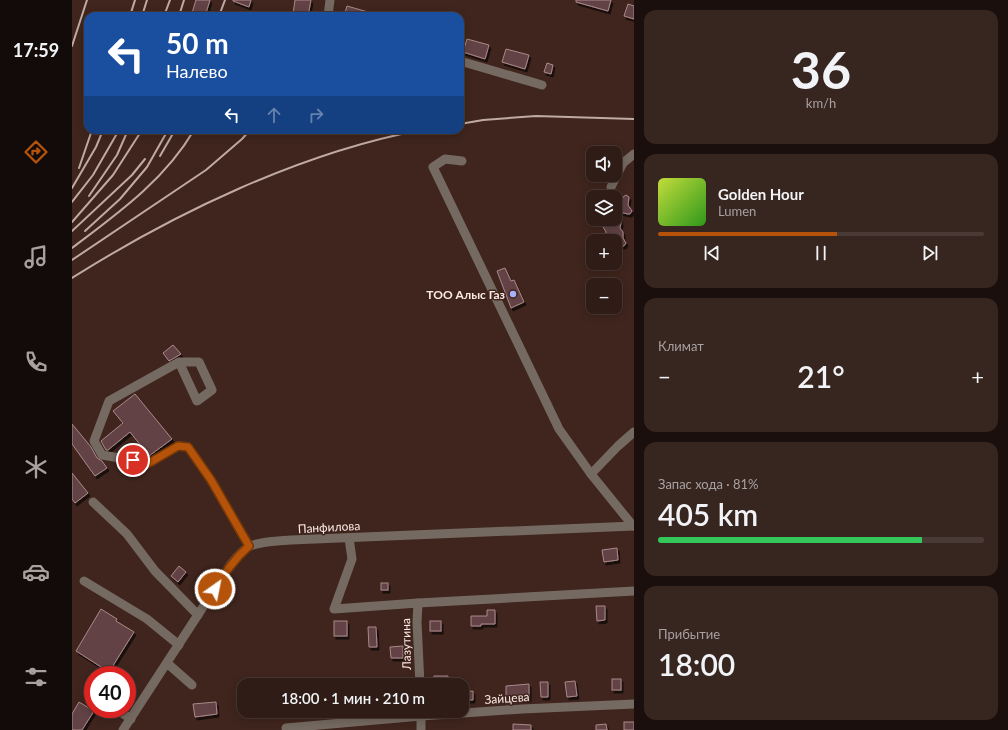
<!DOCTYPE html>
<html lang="ru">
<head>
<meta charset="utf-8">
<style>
	body { margin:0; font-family:Lato,sans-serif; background:#37251f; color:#f1f3f6; height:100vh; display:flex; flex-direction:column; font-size:15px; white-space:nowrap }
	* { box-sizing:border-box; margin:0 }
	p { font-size:13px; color:#a7a1a1 }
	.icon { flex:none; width:22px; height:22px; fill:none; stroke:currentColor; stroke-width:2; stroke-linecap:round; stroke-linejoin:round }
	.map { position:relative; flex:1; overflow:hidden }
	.side { display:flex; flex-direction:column; gap:10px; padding:10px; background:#1a0f0c; width:374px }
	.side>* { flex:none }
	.hud { position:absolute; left:12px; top:12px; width:380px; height:122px; border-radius:12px; box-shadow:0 2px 10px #0003,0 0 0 1px #4a3a35; background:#1a4fa0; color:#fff; overflow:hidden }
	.buttons { position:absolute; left:514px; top:146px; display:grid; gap:8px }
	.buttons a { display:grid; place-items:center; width:36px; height:36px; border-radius:8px; background:#2f1c16; box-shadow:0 2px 10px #0003,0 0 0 1px #4a3a35; font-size:20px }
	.speed { position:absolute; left:12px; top:666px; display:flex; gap:8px; font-size:20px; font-weight:700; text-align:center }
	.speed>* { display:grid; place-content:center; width:52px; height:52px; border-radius:50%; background:#2f1c16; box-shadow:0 2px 10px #0003,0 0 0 1px #4a3a35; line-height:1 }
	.speed .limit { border:6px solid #d22; background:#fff; color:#111 }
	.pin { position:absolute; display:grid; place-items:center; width:34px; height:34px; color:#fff; margin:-17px; border:2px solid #fff; border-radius:50%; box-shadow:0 1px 4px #0007 }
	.me { position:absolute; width:44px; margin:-22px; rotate:33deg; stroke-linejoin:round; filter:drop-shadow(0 0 3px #0008) }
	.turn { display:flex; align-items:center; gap:14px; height:84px; padding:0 16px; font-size:18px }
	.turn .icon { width:52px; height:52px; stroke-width:2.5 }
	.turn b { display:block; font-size:28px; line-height:34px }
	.lanes { display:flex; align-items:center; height:38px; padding:0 16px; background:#0003; justify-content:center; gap:20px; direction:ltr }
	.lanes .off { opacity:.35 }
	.big { font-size:30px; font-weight:600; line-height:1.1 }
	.side .card { flex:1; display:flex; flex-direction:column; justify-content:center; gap:6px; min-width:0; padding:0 14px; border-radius:12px; background:#37251f }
	.side .dial { align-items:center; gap:0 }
	.dial b { font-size:52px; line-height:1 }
	.song { display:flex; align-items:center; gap:12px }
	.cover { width:48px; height:48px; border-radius:6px; background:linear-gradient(135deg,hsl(70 70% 55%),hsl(110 70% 35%)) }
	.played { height:4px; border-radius:2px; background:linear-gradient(90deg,#b45309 55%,#4a3a35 55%) }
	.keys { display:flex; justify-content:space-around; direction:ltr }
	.heat { display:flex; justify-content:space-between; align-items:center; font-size:22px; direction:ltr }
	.charge { height:6px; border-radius:3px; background:linear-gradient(90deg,#34c759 81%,#4a3a35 0) }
	.trip { position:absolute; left:165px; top:678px; width:232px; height:40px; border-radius:12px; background:#2f1c16; box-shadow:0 2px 10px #0003,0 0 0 1px #4a3a35; font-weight:600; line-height:40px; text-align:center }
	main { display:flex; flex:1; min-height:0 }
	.menu { display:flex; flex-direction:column; width:72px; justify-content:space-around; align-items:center; background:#130b09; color:#a7a1a1 }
	.menu .icon { width:28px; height:28px }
	.menu .on { color:#b45309 }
	.menu b { font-size:18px; color:#f1f3f6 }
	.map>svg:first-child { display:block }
</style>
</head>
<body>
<main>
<nav class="menu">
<b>17:59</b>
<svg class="icon on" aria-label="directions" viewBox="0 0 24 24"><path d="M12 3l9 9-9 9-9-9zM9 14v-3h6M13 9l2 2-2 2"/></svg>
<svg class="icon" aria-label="music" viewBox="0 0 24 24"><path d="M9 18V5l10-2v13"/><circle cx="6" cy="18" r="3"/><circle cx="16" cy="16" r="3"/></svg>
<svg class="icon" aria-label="phone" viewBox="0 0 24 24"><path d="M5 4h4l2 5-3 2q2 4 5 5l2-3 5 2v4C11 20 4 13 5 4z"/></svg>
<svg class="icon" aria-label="climate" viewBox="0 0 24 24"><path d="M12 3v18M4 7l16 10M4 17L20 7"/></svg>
<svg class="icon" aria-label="car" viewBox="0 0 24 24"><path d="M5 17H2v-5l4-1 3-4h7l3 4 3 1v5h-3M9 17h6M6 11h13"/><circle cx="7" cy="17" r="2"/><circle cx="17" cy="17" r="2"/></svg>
<svg class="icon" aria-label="filters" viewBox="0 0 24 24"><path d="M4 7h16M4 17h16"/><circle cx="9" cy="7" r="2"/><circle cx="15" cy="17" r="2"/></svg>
</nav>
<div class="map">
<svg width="562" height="730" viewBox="0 0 562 730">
	<defs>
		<filter id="shadow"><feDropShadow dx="2" dy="3" stdDeviation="0" flood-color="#0009"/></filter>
	</defs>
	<rect width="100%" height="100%" fill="#3f251d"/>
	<g fill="#624345" stroke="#ab888a" filter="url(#shadow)">
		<polygon points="124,0 138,0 133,16 119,16"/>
		<polygon points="161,0 179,0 177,7 161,1"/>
		<polygon points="223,0 239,0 236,16 221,14"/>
		<polygon points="504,0 539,0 536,11 504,2"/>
		<polygon points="556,4 562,6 562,19 552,16"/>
		<polygon points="275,6 303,14 303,16 272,16"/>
		<polygon points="395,39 417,45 413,59 391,52"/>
		<polygon points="434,49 457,55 453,69 430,62"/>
		<polygon points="475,63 481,65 479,74 472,72"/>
		<polygon points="554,195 557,197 556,205 560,211 558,214 556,214 543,211 543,200 549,202 551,197"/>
		<polygon points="533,219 548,219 549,223 548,228 551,232 551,238 554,243 552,246 543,245 543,238 536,240 533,238 534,232 530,225"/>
		<polygon points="433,268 439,281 442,280 452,302 439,308 425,271"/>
		<polygon points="101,345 109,354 97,361 91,353"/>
		<polygon points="63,394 100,439 77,456 58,432 36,450 34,450 29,441 51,423 41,411"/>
		<polygon points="0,424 19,447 25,458 30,461 35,468 23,476 0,444"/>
		<polygon points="0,473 16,493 3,503 0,499"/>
		<polygon points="545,548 546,560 532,562 530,550"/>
		<polygon points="107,566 114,572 106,582 99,576"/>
		<rect x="309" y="583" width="7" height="7"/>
		<polygon points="524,606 533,606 533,620 525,621"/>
		<polygon points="29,609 45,619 44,621 62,632 37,672 4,651"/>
		<polygon points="415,610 423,610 423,624 409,624 409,626 399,626 399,616 415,616"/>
		<rect x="262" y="621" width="13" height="15"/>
		<rect x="358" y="621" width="11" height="10"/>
		<polygon points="296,627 304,627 305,647 297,647"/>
		<polygon points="331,646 331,658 319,658 318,647"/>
		<polygon points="362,676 376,676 376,685 361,685"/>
		<rect x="540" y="679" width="9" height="11"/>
		<polygon points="503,681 505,696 495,697 493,682"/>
		<polygon points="468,682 476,682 476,697 469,697"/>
		<polygon points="457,684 457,699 449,699 449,697 434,697 434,686"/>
		<polygon points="401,691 401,700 392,700 391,692"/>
		<polygon points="7,702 22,711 10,730 0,730 0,714"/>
		<polygon points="144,702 145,714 123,717 121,704"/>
		<rect x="552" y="722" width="10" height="8"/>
		<polygon points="441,724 459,725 459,730 441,730"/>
		<polygon points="534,724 535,730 524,730 524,725"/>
	</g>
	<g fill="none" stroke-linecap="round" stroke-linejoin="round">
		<g stroke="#756a61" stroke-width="9">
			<polyline points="256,16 258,0"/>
			<polyline points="388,61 470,85"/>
			<polyline points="390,161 373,159 361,167 487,429 519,474 561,526"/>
			<polyline points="539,187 551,163 562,154"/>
			<polyline points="107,362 125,401 140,390 127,362 107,362 37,401 22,441 30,455 77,463 106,446 116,447 139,480 177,546"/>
			<polyline points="519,474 546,446 562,432"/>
			<polyline points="21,502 55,534 83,571 126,615"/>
			<polyline points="277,538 280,559 262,609 346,603 562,591"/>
			<polyline points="12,581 75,619 107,645"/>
			<polyline points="346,603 345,622 348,685"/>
			<polyline points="95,663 120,685"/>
			<polyline points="44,709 59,719"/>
			<polyline points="349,711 349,730"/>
			<path d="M51,730L159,564C164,558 171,549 178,546C190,541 206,541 219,540L562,526"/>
			<polyline points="215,730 214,728 349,716 450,709 562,704"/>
		</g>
		<g stroke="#c0aaa4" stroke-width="2">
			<polyline points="58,16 63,0"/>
			<polyline points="70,16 75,0"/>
			<polyline points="92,16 98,0"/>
			<polyline points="107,16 112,0"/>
			<polyline points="147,16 153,0"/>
			<polyline points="0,46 15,0"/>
			<polyline points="388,124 411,120 464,116 562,119"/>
			<polyline points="88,156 103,130"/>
			<polyline points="7,168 20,130"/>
			<polyline points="0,188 24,147 31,130"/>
			<polyline points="17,196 45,155 56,130"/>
			<polyline points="0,202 21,175 47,130"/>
			<polyline points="0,222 41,175 70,130"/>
			<polyline points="0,231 60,175 73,159"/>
			<polyline points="13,231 48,199 75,167 96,130"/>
			<path d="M0,248C45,214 93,180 122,130"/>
			<polyline points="0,260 134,170 170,139 178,130"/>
			<path d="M0,278C103,213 228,153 349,130"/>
		</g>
	</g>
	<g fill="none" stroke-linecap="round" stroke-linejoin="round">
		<defs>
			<path id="route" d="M61,460L77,463L106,446L116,447L139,480L177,546C162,559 153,573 143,589"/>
		</defs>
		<use href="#route" stroke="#753606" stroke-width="10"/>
		<use href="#route" stroke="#b45309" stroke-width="7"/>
	</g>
	<circle fill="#a9b0fc" stroke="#3f251d" stroke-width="1.5" cx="441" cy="294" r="4"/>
	<g text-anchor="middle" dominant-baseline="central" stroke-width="3" stroke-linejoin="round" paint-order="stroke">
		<g font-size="12" font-weight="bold" fill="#fdeae5" stroke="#3f251d" text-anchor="end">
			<text x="433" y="294">ТОО Алыс Газ</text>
		</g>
		<g font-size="12" fill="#fdeae5" stroke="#3f251d">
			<text transform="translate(257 527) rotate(-3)">Панфилова</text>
			<text transform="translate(334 644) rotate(-91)">Лазутина</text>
			<text transform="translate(435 698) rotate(-4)">Зайцева</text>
		</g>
	</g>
</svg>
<div class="buttons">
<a><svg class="icon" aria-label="sound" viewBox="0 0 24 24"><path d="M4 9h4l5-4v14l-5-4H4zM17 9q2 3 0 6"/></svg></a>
<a><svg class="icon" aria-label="layers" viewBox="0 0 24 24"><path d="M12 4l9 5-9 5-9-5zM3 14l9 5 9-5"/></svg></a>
<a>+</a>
<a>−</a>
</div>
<div class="speed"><div class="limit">40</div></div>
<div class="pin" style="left:61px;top:460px;background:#d93025"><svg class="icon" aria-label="arrive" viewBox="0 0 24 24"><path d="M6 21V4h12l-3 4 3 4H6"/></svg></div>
<svg class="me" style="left:143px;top:589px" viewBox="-20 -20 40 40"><circle r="17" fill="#b45309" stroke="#fff" stroke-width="3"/><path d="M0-11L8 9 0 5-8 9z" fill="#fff"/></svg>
<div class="trip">18:00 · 1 мин · 210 m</div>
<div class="hud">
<div class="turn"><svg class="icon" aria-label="left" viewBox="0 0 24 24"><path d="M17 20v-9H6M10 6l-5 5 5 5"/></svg><div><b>50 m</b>Налево</div></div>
<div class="lanes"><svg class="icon" aria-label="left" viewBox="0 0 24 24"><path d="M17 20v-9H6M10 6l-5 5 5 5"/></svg><svg class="icon off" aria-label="ahead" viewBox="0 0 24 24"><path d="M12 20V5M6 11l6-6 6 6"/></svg><svg class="icon off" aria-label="right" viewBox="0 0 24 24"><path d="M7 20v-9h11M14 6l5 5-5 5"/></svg></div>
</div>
</div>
<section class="side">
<div class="card dial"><b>36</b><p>km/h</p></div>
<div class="card">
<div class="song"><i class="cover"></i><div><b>Golden Hour</b><p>Lumen</p></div></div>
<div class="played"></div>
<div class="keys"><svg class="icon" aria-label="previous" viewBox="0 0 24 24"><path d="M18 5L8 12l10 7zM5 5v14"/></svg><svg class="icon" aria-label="pause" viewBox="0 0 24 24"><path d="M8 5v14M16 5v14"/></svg><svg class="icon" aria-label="next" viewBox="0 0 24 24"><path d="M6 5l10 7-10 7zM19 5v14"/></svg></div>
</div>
<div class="card"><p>Климат</p>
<div class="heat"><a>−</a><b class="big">21°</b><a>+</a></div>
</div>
<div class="card"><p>Запас хода · 81%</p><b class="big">405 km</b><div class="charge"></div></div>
<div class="card"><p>Прибытие</p><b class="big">18:00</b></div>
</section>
</main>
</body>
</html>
